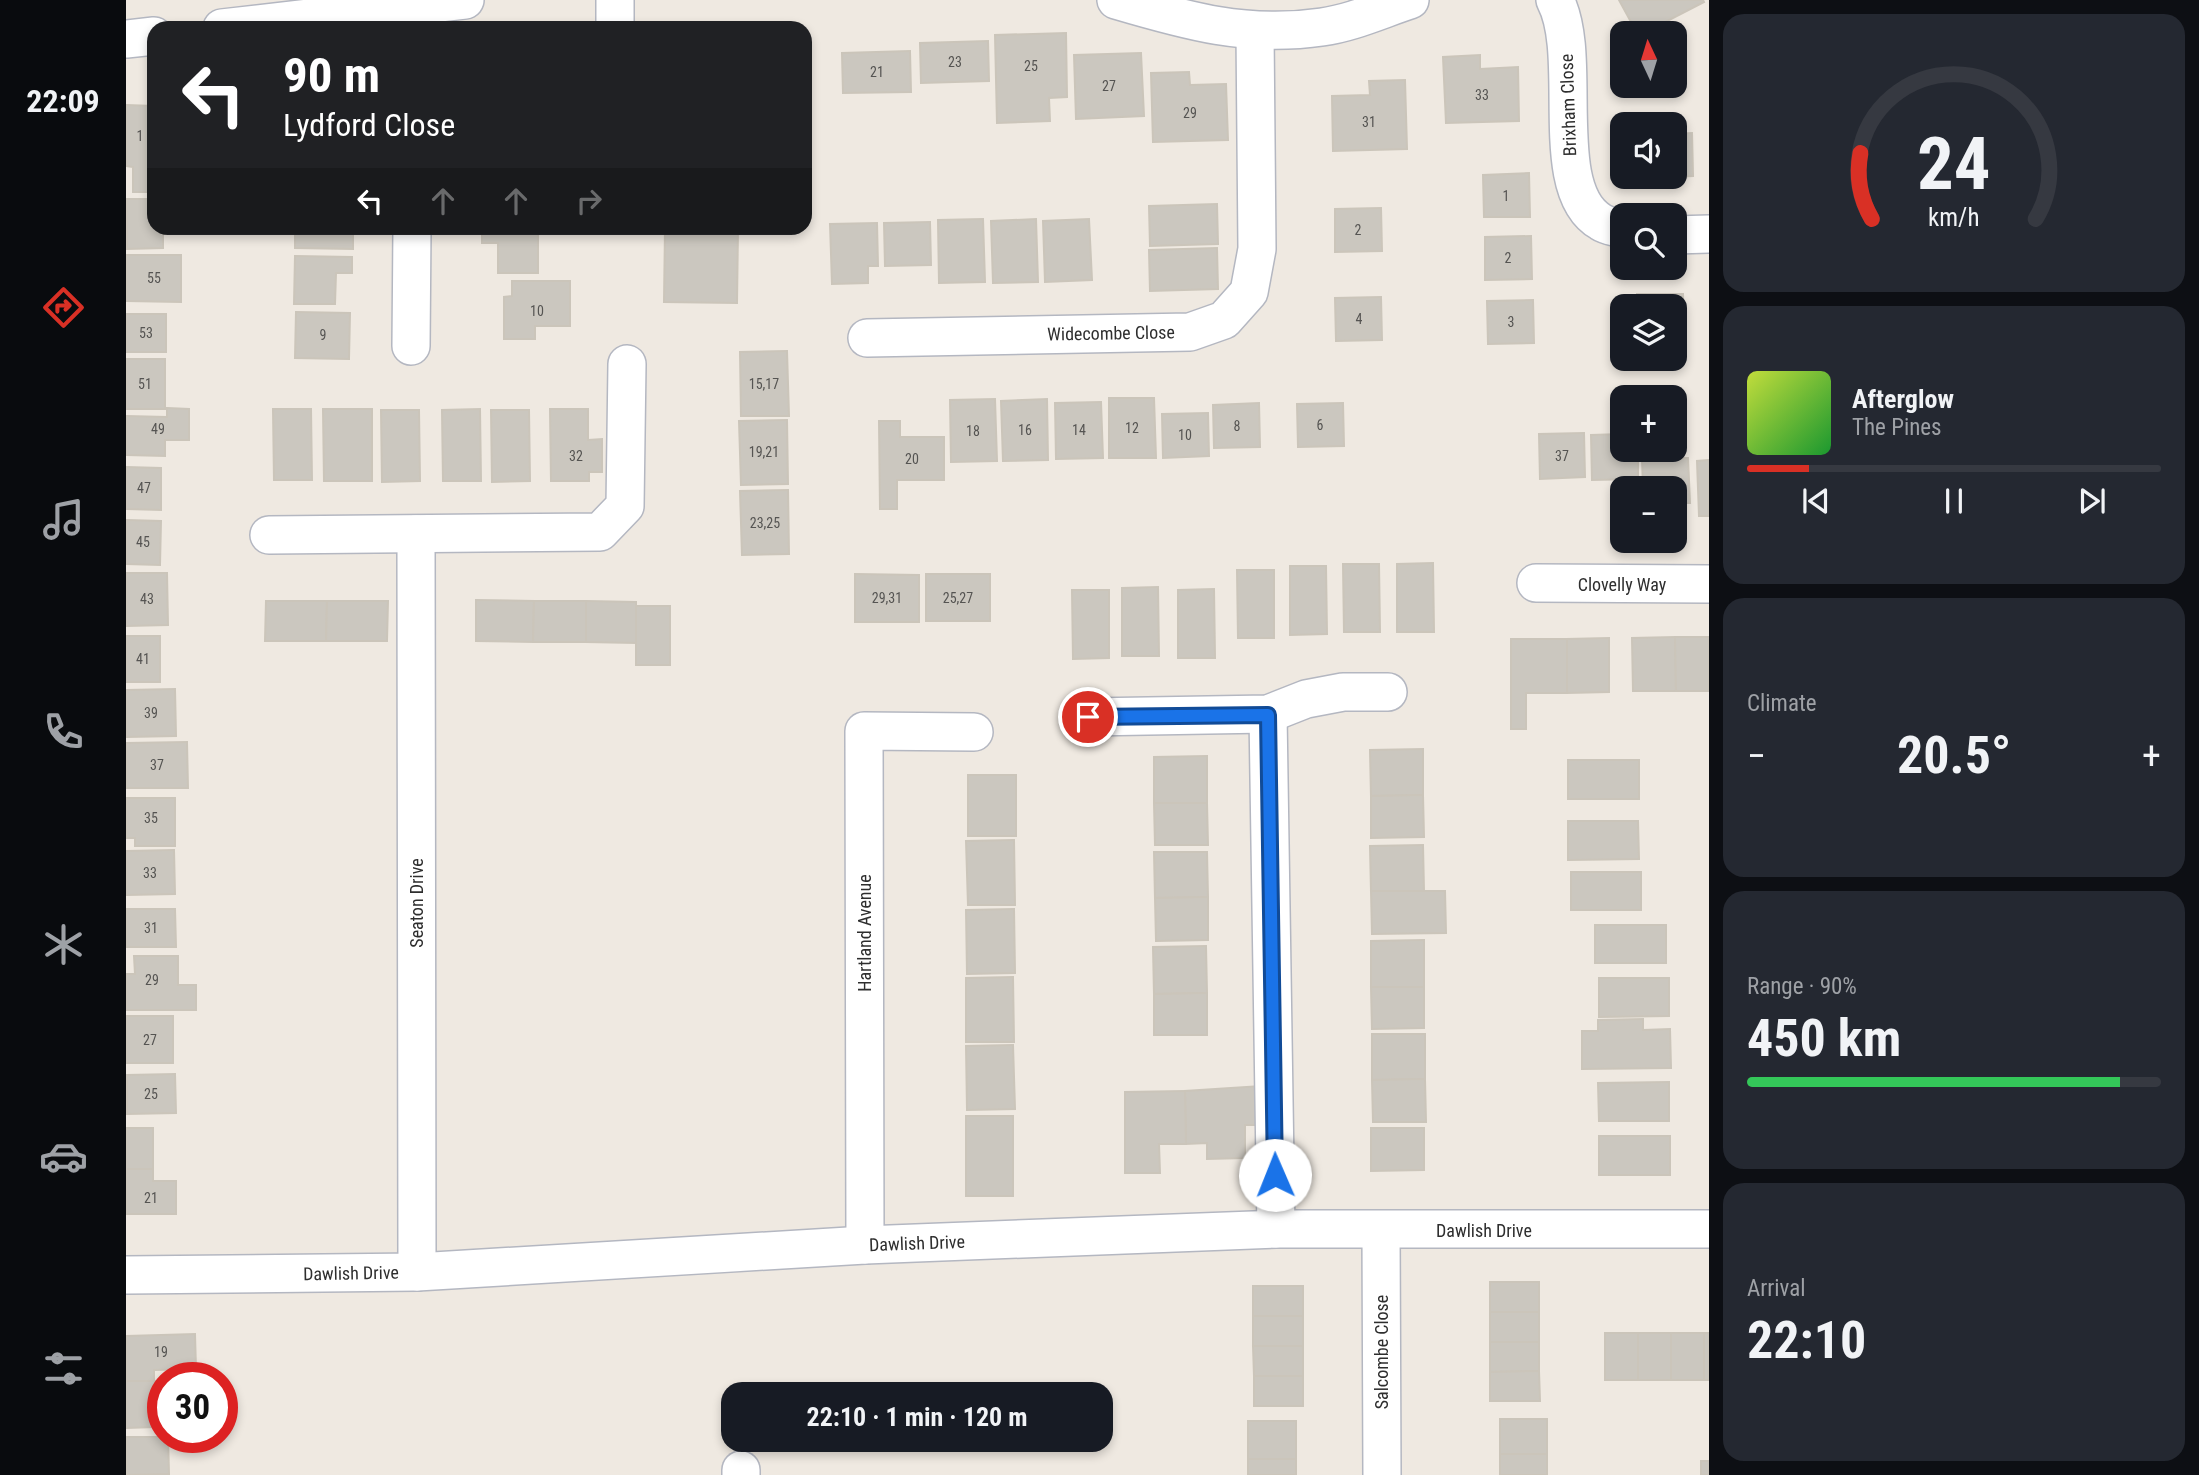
<!DOCTYPE html>
<html lang="en">
<head>
<meta charset="utf-8">
<style>
	body { margin:0; font-family:"Roboto Condensed",sans-serif; background:#242831; color:#f1f3f6; height:100vh; display:flex; flex-direction:column; font-size:26px; white-space:nowrap }
	* { box-sizing:border-box; margin:0 }
	p { font-size:23px; color:#9ea1a6 }
	.icon { flex:none; width:38px; height:38px; fill:none; stroke:currentColor; stroke-width:2; stroke-linecap:round; stroke-linejoin:round }
	.map { position:relative; flex:1; overflow:hidden }
	.drawer { display:flex; flex-direction:column; gap:14px; padding:14px; background:#0d0f14; width:490px }
	.drawer>* { flex:none }
	.top-card { position:absolute; left:21px; top:21px; width:665px; height:214px; border-radius:21px; box-shadow:0 4px 10px #0003; background:#202124; color:#fff; overflow:hidden }
	.needle { width:46px; rotate:356deg }
	.fabs { position:absolute; left:1484px; top:21px; display:grid; gap:14px }
	.fabs a { display:grid; place-items:center; width:77px; height:77px; border-radius:14px; background:#171b24; box-shadow:0 4px 10px #0003; font-size:35px }
	.speed { position:absolute; left:21px; top:1362px; display:flex; gap:14px; font-size:35px; font-weight:700; text-align:center }
	.speed>* { display:grid; place-content:center; width:91px; height:91px; border-radius:50%; background:#171b24; box-shadow:0 4px 10px #0003; line-height:1 }
	.speed .limit { border:10px solid #d22; background:#fff; color:#111 }
	.pin { position:absolute; display:grid; place-items:center; width:60px; height:60px; color:#fff; margin:-30px; border:4px solid #fff; border-radius:50%; box-shadow:0 2px 7px #0007 }
	.me { position:absolute; width:77px; margin:-38px; rotate:359deg; stroke-linejoin:round; filter:drop-shadow(0 0 5px #0008) }
	.turn { display:flex; align-items:center; gap:24px; height:147px; padding:0 21px; font-size:32px }
	.turn .icon { width:91px; height:91px; stroke-width:2.5 }
	.turn b { display:block; font-size:49px; line-height:60px }
	.lanes { display:flex; align-items:center; height:66px; padding:0 21px; background:#0003; justify-content:center; gap:35px; direction:ltr }
	.lanes .off { opacity:.35 }
	.big { font-size:52px; font-weight:700; line-height:1.1 }
	.drawer .card { flex:1; display:flex; flex-direction:column; justify-content:center; gap:10px; min-width:0; padding:0 24px; border-radius:21px; background:#242831 }
	.drawer .dial { align-items:center; gap:0 }
	.dial svg { height:182px; overflow:visible; fill:none; stroke:#363941; stroke-width:7; stroke-linecap:round; text-anchor:middle }
	.dial text { fill:#f1f3f6; stroke:none }
	.song { display:flex; align-items:center; gap:21px }
	.cover { width:84px; height:84px; border-radius:10px; background:linear-gradient(135deg,hsl(70 70% 55%),hsl(130 70% 35%)) }
	.played { height:7px; border-radius:4px; background:linear-gradient(90deg,#d93025 15%,#363941 15%) }
	.keys { display:flex; justify-content:space-around; direction:ltr }
	.heat { display:flex; justify-content:space-between; align-items:center; font-size:38px; direction:ltr }
	.charge { height:10px; border-radius:5px; background:linear-gradient(90deg,#34c759 90%,#363941 0) }
	.trip { position:absolute; left:595px; top:1382px; width:392px; height:70px; border-radius:21px; background:#171b24; box-shadow:0 4px 10px #0003; font-weight:700; line-height:70px; text-align:center }
	main { display:flex; flex:1; min-height:0 }
	.menu { display:flex; flex-direction:column; width:126px; justify-content:space-around; align-items:center; background:#090b0e; color:#9ea1a6 }
	.menu .icon { width:49px; height:49px }
	.menu .active { color:#d93025 }
	.menu b { font-size:32px; color:#f1f3f6 }
	.map>svg:first-child { display:block }
</style>
</head>
<body>
<main>
<nav class="menu">
<b>22:09</b>
<svg class="icon active" aria-label="directions" viewBox="0 0 24 24"><path d="M12 3l9 9-9 9-9-9zM9 14v-3h6M13 9l2 2-2 2"/></svg>
<svg class="icon" aria-label="music" viewBox="0 0 24 24"><path d="M9 18V5l10-2v13"/><circle cx="6" cy="18" r="3"/><circle cx="16" cy="16" r="3"/></svg>
<svg class="icon" aria-label="phone" viewBox="0 0 24 24"><path d="M5 4h4l2 5-3 2q2 4 5 5l2-3 5 2v4C11 20 4 13 5 4z"/></svg>
<svg class="icon" aria-label="climate" viewBox="0 0 24 24"><path d="M12 3v18M4 7l16 10M4 17L20 7"/></svg>
<svg class="icon" aria-label="car" viewBox="0 0 24 24"><path d="M5 17H2v-5l4-1 3-4h7l3 4 3 1v5h-3M9 17h6M6 11h13"/><circle cx="7" cy="17" r="2"/><circle cx="17" cy="17" r="2"/></svg>
<svg class="icon" aria-label="filters" viewBox="0 0 24 24"><path d="M4 7h16M4 17h16"/><circle cx="9" cy="7" r="2"/><circle cx="15" cy="17" r="2"/></svg>
</nav>
<div class="map">
<svg width="1583" height="1475" viewBox="0 0 1583 1475">
	<rect width="100%" height="100%" fill="#efe9e1"/>
	<g fill="#cbc7bf" stroke="#cbc5ba" stroke-width="2">
		<polygon points="1493,0 1577,0 1578,2 1518,33 1511,33"/>
		<polygon points="940,33 941,97 923,98 924,121 871,123 869,35"/>
		<polygon points="862,41 863,81 795,83 794,43"/>
		<polygon points="784,51 785,92 717,93 716,53"/>
		<polygon points="1015,53 1018,116 950,119 948,55"/>
		<polygon points="1354,55 1354,69 1392,67 1393,121 1320,123 1317,57"/>
		<polygon points="1063,72 1064,85 1100,84 1102,140 1027,142 1025,73"/>
		<polygon points="1279,80 1281,149 1207,151 1206,96 1244,95 1243,81"/>
		<polygon points="0,105 28,106 28,192 7,192 7,167 0,166"/>
		<polygon points="1566,133 1567,176 1520,178 1549,177 1549,134"/>
		<polygon points="1403,173 1404,217 1358,217 1357,175"/>
		<polygon points="0,199 28,199 28,228 37,228 37,248 1,249"/>
		<polygon points="1091,204 1092,244 1024,246 1023,206"/>
		<polygon points="1255,208 1256,251 1209,252 1209,209"/>
		<polygon points="857,219 859,282 813,283 812,220"/>
		<polygon points="910,219 912,282 867,283 865,221"/>
		<polygon points="963,219 966,280 919,282 917,221"/>
		<polygon points="804,222 805,265 759,266 758,223"/>
		<polygon points="751,223 752,266 742,266 742,283 706,284 704,224"/>
		<polygon points="169,228 227,228 227,249 169,248"/>
		<polygon points="356,228 412,228 412,273 372,273 372,243 356,243"/>
		<polygon points="539,228 612,228 611,303 538,302"/>
		<polygon points="1405,236 1406,279 1359,280 1359,237"/>
		<polygon points="1091,248 1092,289 1024,291 1023,250"/>
		<polygon points="0,255 55,255 55,302 0,301"/>
		<polygon points="169,256 226,257 226,273 210,273 209,304 168,304"/>
		<polygon points="386,281 444,281 444,326 409,326 409,339 378,339 378,297 386,296"/>
		<polygon points="1511,294 1557,294 1558,336 1549,337 1549,306 1511,306"/>
		<polygon points="1255,297 1256,340 1210,341 1209,298"/>
		<polygon points="1407,300 1408,343 1362,344 1361,301"/>
		<polygon points="170,312 224,313 223,359 169,358"/>
		<rect x="0" y="314" width="40" height="38"/>
		<polygon points="661,351 663,416 615,416 614,352"/>
		<rect x="0" y="359" width="39" height="50"/>
		<polygon points="983,398 1028,398 1030,458 983,458"/>
		<polygon points="869,399 871,461 825,462 824,400"/>
		<polygon points="921,399 922,460 877,461 875,401"/>
		<polygon points="975,402 977,458 930,459 929,403"/>
		<polygon points="1133,403 1134,447 1088,448 1087,405"/>
		<polygon points="1217,403 1218,446 1172,447 1171,404"/>
		<polygon points="41,408 63,409 63,440 39,440 39,456 0,455 0,416 41,417"/>
		<polygon points="147,409 185,409 186,480 148,480"/>
		<polygon points="197,409 246,409 246,481 198,481"/>
		<polygon points="354,409 355,481 317,481 316,410"/>
		<polygon points="424,409 462,409 462,440 476,439 476,472 463,472 463,481 425,481"/>
		<polygon points="255,410 293,410 294,481 256,482"/>
		<polygon points="365,410 403,410 404,481 366,482"/>
		<polygon points="1082,413 1083,456 1037,458 1036,414"/>
		<polygon points="661,420 662,484 615,485 613,421"/>
		<polygon points="753,421 774,421 774,437 818,437 818,480 771,480 771,509 754,509"/>
		<polygon points="1458,433 1459,477 1414,479 1413,434"/>
		<polygon points="1496,434 1496,450 1512,450 1512,479 1466,480 1465,435"/>
		<polygon points="1562,458 1564,503 1549,503 1549,488 1517,488 1516,459"/>
		<polygon points="1583,460 1583,516 1573,516 1571,461"/>
		<polygon points="0,467 35,468 35,510 0,509"/>
		<polygon points="662,490 663,554 616,555 614,491"/>
		<polygon points="0,520 35,521 34,565 0,564"/>
		<polygon points="1307,563 1308,632 1271,632 1271,564"/>
		<polygon points="1217,564 1253,564 1254,632 1218,632"/>
		<polygon points="1164,566 1200,566 1201,634 1164,635"/>
		<polygon points="1111,570 1148,570 1148,638 1112,638"/>
		<polygon points="0,573 41,573 42,625 0,626"/>
		<polygon points="729,574 793,575 793,622 729,622"/>
		<rect x="800" y="574" width="64" height="47"/>
		<polygon points="1032,587 1033,656 996,656 996,588"/>
		<polygon points="1088,589 1089,658 1052,658 1052,590"/>
		<polygon points="946,590 983,590 983,658 947,659"/>
		<polygon points="350,600 408,601 407,642 350,641"/>
		<polygon points="140,601 201,601 200,641 139,641"/>
		<polygon points="201,601 262,601 261,641 200,641"/>
		<polygon points="408,601 460,601 460,642 407,642"/>
		<polygon points="460,601 510,602 510,643 460,642"/>
		<rect x="510" y="606" width="34" height="59"/>
		<rect x="0" y="636" width="34" height="46"/>
		<polygon points="1549,637 1550,691 1507,691 1506,638"/>
		<polygon points="1549,637 1583,637 1583,691 1550,691"/>
		<polygon points="1483,638 1483,692 1441,693 1441,639"/>
		<polygon points="1385,639 1441,639 1441,693 1400,693 1400,729 1385,729"/>
		<polygon points="49,689 50,736 0,737 0,690"/>
		<polygon points="61,742 62,788 0,788 0,743"/>
		<polygon points="1297,749 1297,795 1245,796 1244,750"/>
		<polygon points="1081,756 1081,803 1028,803 1028,757"/>
		<rect x="1442" y="760" width="71" height="39"/>
		<rect x="842" y="775" width="48" height="61"/>
		<polygon points="1297,795 1298,837 1245,838 1245,796"/>
		<polygon points="0,798 49,798 49,846 9,846 9,838 0,838"/>
		<polygon points="1028,803 1081,803 1082,845 1029,845"/>
		<polygon points="1442,821 1512,821 1513,859 1442,860"/>
		<polygon points="888,840 889,905 842,905 840,841"/>
		<polygon points="1297,845 1298,891 1245,891 1244,846"/>
		<polygon points="48,850 49,894 0,895 0,851"/>
		<polygon points="1028,852 1081,852 1082,897 1029,898"/>
		<rect x="1445" y="872" width="70" height="38"/>
		<polygon points="1245,891 1319,891 1320,933 1246,934"/>
		<polygon points="1082,897 1082,940 1030,941 1029,898"/>
		<polygon points="0,909 49,909 50,947 0,947"/>
		<polygon points="888,909 889,973 841,974 840,910"/>
		<rect x="1469" y="925" width="71" height="38"/>
		<polygon points="1298,940 1298,987 1245,987 1245,941"/>
		<polygon points="1080,946 1081,993 1028,994 1027,947"/>
		<polygon points="8,956 52,956 52,985 70,985 70,1010 0,1010 0,974 9,974"/>
		<polygon points="887,977 888,1042 840,1042 840,978"/>
		<polygon points="1473,978 1543,978 1543,1016 1473,1017"/>
		<polygon points="1245,987 1298,987 1298,1028 1246,1029"/>
		<polygon points="1081,993 1081,1035 1028,1035 1028,994"/>
		<rect x="0" y="1016" width="47" height="47"/>
		<polygon points="1517,1019 1517,1030 1544,1029 1545,1068 1456,1069 1456,1031 1472,1031 1472,1020"/>
		<polygon points="1246,1034 1299,1034 1299,1079 1246,1080"/>
		<polygon points="887,1045 889,1109 841,1110 840,1046"/>
		<polygon points="49,1074 50,1113 1,1114 1,1075"/>
		<polygon points="1299,1079 1300,1122 1247,1122 1246,1080"/>
		<polygon points="1543,1082 1543,1121 1473,1121 1472,1083"/>
		<polygon points="1135,1086 1135,1125 1119,1125 1119,1158 1081,1159 1081,1143 1060,1144 1059,1091"/>
		<polygon points="1059,1091 1060,1144 1033,1144 1034,1173 999,1173 999,1092"/>
		<rect x="840" y="1116" width="47" height="80"/>
		<rect x="0" y="1128" width="27" height="41"/>
		<polygon points="1245,1128 1298,1128 1298,1170 1245,1171"/>
		<rect x="1473" y="1136" width="71" height="39"/>
		<polygon points="0,1169 27,1169 27,1181 50,1181 50,1214 0,1214"/>
		<rect x="1364" y="1282" width="49" height="30"/>
		<rect x="1127" y="1286" width="50" height="30"/>
		<rect x="1364" y="1312" width="49" height="30"/>
		<rect x="1127" y="1316" width="50" height="30"/>
		<rect x="1479" y="1333" width="33" height="47"/>
		<rect x="1512" y="1333" width="33" height="47"/>
		<rect x="1545" y="1333" width="33" height="47"/>
		<rect x="1578" y="1333" width="5" height="47"/>
		<polygon points="69,1334 70,1369 28,1370 28,1381 0,1381 0,1336"/>
		<polygon points="1364,1342 1413,1342 1413,1371 1364,1372"/>
		<polygon points="1127,1346 1177,1346 1177,1376 1128,1376"/>
		<polygon points="1413,1371 1414,1401 1364,1401 1364,1372"/>
		<rect x="1128" y="1376" width="49" height="30"/>
		<polygon points="0,1381 37,1381 37,1407 29,1407 29,1427 0,1428"/>
		<rect x="1374" y="1419" width="47" height="35"/>
		<rect x="1122" y="1421" width="48" height="38"/>
		<polygon points="0,1437 42,1437 43,1474 0,1475"/>
		<rect x="1374" y="1454" width="47" height="21"/>
		<rect x="1122" y="1459" width="48" height="16"/>
		<rect x="1575" y="1461" width="8" height="14"/>
	</g>
	<g fill="none" stroke-linecap="round" stroke-linejoin="round">
		<defs>
			<g id="street">
				<polyline points="489,0 489,28"/>
				<path d="M990,0C1061,21 1121,38 1196,27C1226,23 1256,9 1284,0"/>
				<path d="M1429,0C1459,56 1419,190 1475,222C1481,226 1490,227 1496,229"/>
				<polyline points="96,28 339,0"/>
				<polyline points="0,39 28,36"/>
				<polyline points="1549,235 1583,234"/>
				<polyline points="741,338 1064,332 1098,320 1123,292 1131,249 1129,32"/>
				<polyline points="285,346 286,228"/>
				<polyline points="290,534 291,1272"/>
				<polyline points="143,535 474,532 499,506 501,364"/>
				<polyline points="1410,583 1583,584"/>
				<polyline points="1142,714 1150,1229"/>
				<polyline points="962,717 1142,714 1180,699 1217,692 1262,692"/>
				<polyline points="1255,1230 1256,1475"/>
				<polyline points="739,1245 738,731 848,732"/>
				<polyline points="0,1275 291,1272 739,1245 1150,1229 1583,1229"/>
				<polyline points="615,1470 615,1475"/>
			</g>
		</defs>
		<use href="#street" stroke="#b4b7c1" stroke-width="40"/>
		<use href="#street" stroke="#fff" stroke-width="37"/>
	</g>
	<g fill="none" stroke-linecap="round" stroke-linejoin="round">
		<defs>
			<polyline id="route" points="962,717 1142,715 1149,1175"/>
		</defs>
		<use href="#route" stroke="#114b97" stroke-width="18"/>
		<use href="#route" stroke="#1a73e8" stroke-width="12"/>
	</g>
	<g text-anchor="middle" dominant-baseline="central" stroke-width="6" stroke-linejoin="round" paint-order="stroke">
		<g font-size="14" fill="#555452">
			<text x="829" y="62">23</text>
			<text x="905" y="66">25</text>
			<text x="751" y="72">21</text>
			<text x="983" y="86">27</text>
			<text x="1356" y="95">33</text>
			<text x="1064" y="113">29</text>
			<text x="1243" y="122">31</text>
			<text x="14" y="136">1</text>
			<text x="1380" y="196">1</text>
			<text x="1232" y="230">2</text>
			<text x="1382" y="258">2</text>
			<text x="28" y="278">55</text>
			<text x="411" y="311">10</text>
			<text x="1233" y="319">4</text>
			<text x="1385" y="322">3</text>
			<text x="20" y="333">53</text>
			<text x="197" y="335">9</text>
			<text x="19" y="384">51</text>
			<text x="638" y="384">15,17</text>
			<text x="1194" y="425">6</text>
			<text x="1111" y="426">8</text>
			<text x="1006" y="428">12</text>
			<text x="32" y="429">49</text>
			<text x="899" y="430">16</text>
			<text x="953" y="430">14</text>
			<text x="847" y="431">18</text>
			<text x="1059" y="435">10</text>
			<text x="638" y="452">19,21</text>
			<text x="450" y="456">32</text>
			<text x="1436" y="456">37</text>
			<text x="786" y="459">20</text>
			<text x="18" y="488">47</text>
			<text x="639" y="523">23,25</text>
			<text x="17" y="542">45</text>
			<text x="761" y="598">29,31</text>
			<text x="832" y="598">25,27</text>
			<text x="21" y="599">43</text>
			<text x="17" y="659">41</text>
			<text x="25" y="713">39</text>
			<text x="31" y="765">37</text>
			<text x="25" y="818">35</text>
			<text x="24" y="873">33</text>
			<text x="25" y="928">31</text>
			<text x="26" y="980">29</text>
			<text x="24" y="1040">27</text>
			<text x="25" y="1094">25</text>
			<text x="25" y="1198">21</text>
			<text x="35" y="1352">19</text>
		</g>
		<g font-size="18" fill="#2e2e2e" stroke="#fff">
			<text transform="translate(1442 105) rotate(-92)">Brixham Close</text>
			<text transform="translate(985 333) rotate(-1)">Widecombe Close</text>
			<text x="1496" y="584">Clovelly Way</text>
			<text transform="translate(290 903) rotate(-90)">Seaton Drive</text>
			<text transform="translate(738 933) rotate(-90)">Hartland Avenue</text>
			<text x="1358" y="1230">Dawlish Drive</text>
			<text transform="translate(791 1243) rotate(-2)">Dawlish Drive</text>
			<text transform="translate(225 1273) rotate(-1)">Dawlish Drive</text>
			<text transform="translate(1255 1352) rotate(-90)">Salcombe Close</text>
		</g>
	</g>
</svg>
<div class="fabs">
<a><svg class="needle" viewBox="-14 -14 28 28"><path d="M0-13l5 13h-10z" fill="#e53935"/><path d="M0 13l5-13h-10z" fill="#9ea1a6"/></svg></a>
<a><svg class="icon" aria-label="sound" viewBox="0 0 24 24"><path d="M4 9h4l5-4v14l-5-4H4zM17 9q2 3 0 6"/></svg></a>
<a><svg class="icon" aria-label="search" viewBox="0 0 24 24"><circle cx="10" cy="10" r="6"/><path d="M15 15l6 6"/></svg></a>
<a><svg class="icon" aria-label="layers" viewBox="0 0 24 24"><path d="M12 4l9 5-9 5-9-5zM3 14l9 5 9-5"/></svg></a>
<a>+</a>
<a>−</a>
</div>
<div class="speed"><div class="limit">30</div></div>
<div class="pin" style="left:962px;top:717px;background:#d93025"><svg class="icon" aria-label="arrive" viewBox="0 0 24 24"><path d="M6 21V4h12l-3 4 3 4H6"/></svg></div>
<svg class="me" style="left:1149px;top:1175px" viewBox="-20 -20 40 40"><circle r="19" fill="#fff"/><path d="M0-13L10 11 0 6-10 11z" fill="#1a73e8"/></svg>
<div class="trip">22:10 · 1 min · 120 m</div>
<div class="top-card">
<div class="turn"><svg class="icon" aria-label="left" viewBox="0 0 24 24"><path d="M17 20v-9H6M10 6l-5 5 5 5"/></svg><div><b>90 m</b>Lydford Close</div></div>
<div class="lanes"><svg class="icon" aria-label="left" viewBox="0 0 24 24"><path d="M17 20v-9H6M10 6l-5 5 5 5"/></svg><svg class="icon off" aria-label="ahead" viewBox="0 0 24 24"><path d="M12 20V5M6 11l6-6 6 6"/></svg><svg class="icon off" aria-label="ahead" viewBox="0 0 24 24"><path d="M12 20V5M6 11l6-6 6 6"/></svg><svg class="icon off" aria-label="right" viewBox="0 0 24 24"><path d="M7 20v-9h11M14 6l5 5-5 5"/></svg></div>
</div>
</div>
<section class="drawer">
<div class="card dial"><svg viewBox="0 0 100 80">
<path d="M14 69A42 42 0 1 1 86 69"/>
<path d="M14 69A42 42 0 0 1 9 40" stroke="#d93025"/>
<text x="50" y="56" font-size="32" font-weight="700">24</text>
<text x="50" y="72" font-size="11">km/h</text>
</svg></div>
<div class="card">
<div class="song"><i class="cover"></i><div><b>Afterglow</b><p>The Pines</p></div></div>
<div class="played"></div>
<div class="keys"><svg class="icon" aria-label="previous" viewBox="0 0 24 24"><path d="M18 5L8 12l10 7zM5 5v14"/></svg><svg class="icon" aria-label="pause" viewBox="0 0 24 24"><path d="M8 5v14M16 5v14"/></svg><svg class="icon" aria-label="next" viewBox="0 0 24 24"><path d="M6 5l10 7-10 7zM19 5v14"/></svg></div>
</div>
<div class="card"><p>Climate</p>
<div class="heat"><a>−</a><b class="big">20.5°</b><a>+</a></div>
</div>
<div class="card"><p>Range · 90%</p><b class="big">450 km</b><div class="charge"></div></div>
<div class="card"><p>Arrival</p><b class="big">22:10</b></div>
</section>
</main>
</body>
</html>
